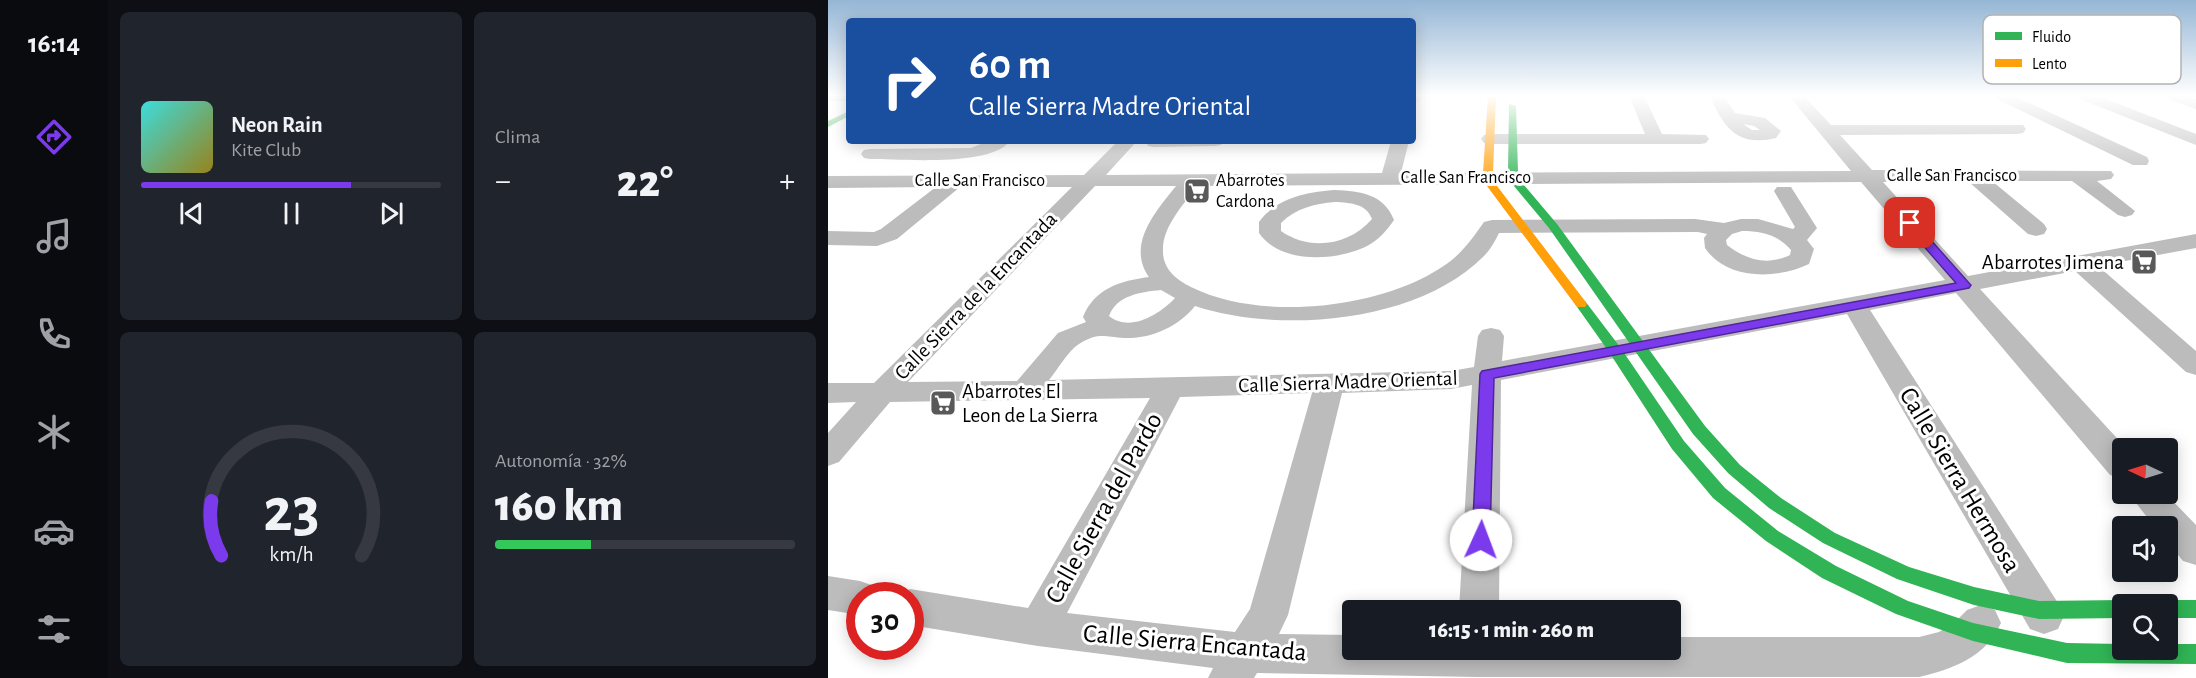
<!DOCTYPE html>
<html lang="es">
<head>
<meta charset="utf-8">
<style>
	body { margin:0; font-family:"Alegreya Sans",sans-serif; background:#20242c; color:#f1f3f6; height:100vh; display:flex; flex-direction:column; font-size:22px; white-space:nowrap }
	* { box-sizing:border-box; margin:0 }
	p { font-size:20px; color:#9ea1a6 }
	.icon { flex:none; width:33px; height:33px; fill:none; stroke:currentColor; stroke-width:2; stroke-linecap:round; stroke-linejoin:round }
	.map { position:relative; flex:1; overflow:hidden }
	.drawer { display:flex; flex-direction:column; gap:12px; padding:12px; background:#0d0f14; width:720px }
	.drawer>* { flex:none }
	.guide { position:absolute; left:18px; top:18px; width:570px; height:126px; border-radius:6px; box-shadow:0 3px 15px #0003; background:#1a4fa0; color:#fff; overflow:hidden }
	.needle { width:39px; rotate:274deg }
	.fabs { position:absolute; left:1284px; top:438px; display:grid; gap:12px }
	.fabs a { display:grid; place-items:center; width:66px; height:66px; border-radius:6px; background:#171b24; box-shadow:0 3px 15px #0003; font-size:30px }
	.speed { position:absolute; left:18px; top:582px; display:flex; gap:12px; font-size:30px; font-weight:700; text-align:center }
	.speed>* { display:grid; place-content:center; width:78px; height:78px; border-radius:50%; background:#171b24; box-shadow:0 3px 15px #0003; line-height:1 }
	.speed .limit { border:9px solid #d22; background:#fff; color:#111 }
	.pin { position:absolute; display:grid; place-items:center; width:51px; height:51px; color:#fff; margin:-26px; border-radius:12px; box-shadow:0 3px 9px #0006 }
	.me { position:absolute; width:66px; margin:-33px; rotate:2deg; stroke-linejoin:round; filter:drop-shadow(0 0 4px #0008) }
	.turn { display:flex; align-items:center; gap:21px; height:126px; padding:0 24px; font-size:27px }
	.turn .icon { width:78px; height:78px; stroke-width:2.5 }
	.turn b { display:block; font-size:42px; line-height:51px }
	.big { font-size:45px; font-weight:800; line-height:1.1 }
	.drawer .tile { flex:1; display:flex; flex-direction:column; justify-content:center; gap:9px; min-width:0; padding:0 21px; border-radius:9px; background:#20242c }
	.drawer .dial { align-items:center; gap:0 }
	.dial svg { height:156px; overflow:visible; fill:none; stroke:#363941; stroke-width:7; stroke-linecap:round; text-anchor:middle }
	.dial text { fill:#f1f3f6; stroke:none }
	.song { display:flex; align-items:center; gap:18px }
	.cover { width:72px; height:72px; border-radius:9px; background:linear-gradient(135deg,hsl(180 70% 55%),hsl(50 70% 35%)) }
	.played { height:6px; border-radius:3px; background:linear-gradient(90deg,#7c3aed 70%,#363941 70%) }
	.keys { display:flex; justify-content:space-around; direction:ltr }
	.heat { display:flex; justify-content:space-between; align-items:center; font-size:33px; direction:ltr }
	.charge { height:9px; border-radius:4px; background:linear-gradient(90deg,#34c759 32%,#363941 0) }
	.drawer .tiles { flex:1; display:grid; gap:12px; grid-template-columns:repeat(2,1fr) }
	.trip { position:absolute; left:514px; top:600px; width:339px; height:60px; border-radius:6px; background:#171b24; box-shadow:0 3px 15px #0003; font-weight:800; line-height:60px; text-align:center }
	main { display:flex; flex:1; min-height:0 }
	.dock { display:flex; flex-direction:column; width:108px; justify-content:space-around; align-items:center; background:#090b0e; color:#9ea1a6 }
	.dock .icon { width:42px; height:42px }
	.dock .selected { color:#7c3aed }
	.dock b { font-size:27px; color:#f1f3f6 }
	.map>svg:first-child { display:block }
</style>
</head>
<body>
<main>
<nav class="dock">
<b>16:14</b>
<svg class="icon selected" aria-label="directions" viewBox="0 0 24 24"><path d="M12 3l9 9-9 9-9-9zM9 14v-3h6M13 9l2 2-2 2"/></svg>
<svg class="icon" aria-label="music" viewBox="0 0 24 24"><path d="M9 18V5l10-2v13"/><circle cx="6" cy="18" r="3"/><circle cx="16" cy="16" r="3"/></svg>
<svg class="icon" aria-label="phone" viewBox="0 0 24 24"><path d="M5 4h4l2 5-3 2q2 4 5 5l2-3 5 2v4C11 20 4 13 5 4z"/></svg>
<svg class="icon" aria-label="climate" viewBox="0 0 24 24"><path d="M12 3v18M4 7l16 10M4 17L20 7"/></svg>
<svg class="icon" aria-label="car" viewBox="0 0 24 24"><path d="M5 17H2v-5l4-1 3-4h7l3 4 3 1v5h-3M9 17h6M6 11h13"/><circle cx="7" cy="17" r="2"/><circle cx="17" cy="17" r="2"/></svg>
<svg class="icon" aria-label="filters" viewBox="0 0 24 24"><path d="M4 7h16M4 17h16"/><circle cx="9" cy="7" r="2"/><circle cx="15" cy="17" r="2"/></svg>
</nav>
<section class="drawer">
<div class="tiles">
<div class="tile">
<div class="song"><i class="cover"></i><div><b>Neon Rain</b><p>Kite Club</p></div></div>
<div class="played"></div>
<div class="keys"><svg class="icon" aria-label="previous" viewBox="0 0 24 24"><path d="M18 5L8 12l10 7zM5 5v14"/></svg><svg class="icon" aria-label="pause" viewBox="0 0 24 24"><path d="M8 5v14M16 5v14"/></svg><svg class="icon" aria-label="next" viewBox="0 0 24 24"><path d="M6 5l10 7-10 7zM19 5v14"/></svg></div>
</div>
<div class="tile"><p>Clima</p>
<div class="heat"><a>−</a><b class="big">22°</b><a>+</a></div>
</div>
<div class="tile dial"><svg viewBox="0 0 100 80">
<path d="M14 69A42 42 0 1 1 86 69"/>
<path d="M14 69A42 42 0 0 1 9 41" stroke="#7c3aed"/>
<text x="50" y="56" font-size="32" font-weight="700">23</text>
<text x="50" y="72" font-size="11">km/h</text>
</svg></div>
<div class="tile"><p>Autonomía · 32%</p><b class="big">160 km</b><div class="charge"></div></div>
</div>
</section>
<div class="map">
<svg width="1368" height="678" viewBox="0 0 1368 678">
	<rect width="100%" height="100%" fill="#fff"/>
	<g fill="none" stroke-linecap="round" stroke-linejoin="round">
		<g fill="#bcbcbc" fill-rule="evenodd">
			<rect x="0" y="96" width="21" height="5"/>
			<polygon points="585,96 594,96 591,101 585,103"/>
			<polygon points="801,96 816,96 834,134 878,135 881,139 878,143 872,144 662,144 656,143 653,139 656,135 662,134 817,134"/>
			<path d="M882,96H896L907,113L937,118L953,131L948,138C909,147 896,128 882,96ZM915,124L926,126L932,130H924Z"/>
			<path d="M961,96H976L1003,125H1195L1198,129L1195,133L1189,134L1012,135L1044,170L1283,171L1286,175L1283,179L1269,181L1307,211L1304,215L1297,217L1290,215L1244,181H1164L1216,224L1219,229L1216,234L1208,236L1200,234L1141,182H1055L1140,276L1368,234V248L1270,266L1368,351V375L1358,372L1247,271L1152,289L1298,448H1294V478L1282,475L1128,293L1042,310L1230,603L1236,616L1230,629L1216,634L1202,629L1019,314L673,380L671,610H631L644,385L623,389L514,393L460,615L451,634L525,635V650H843V637H1091L1111,632L1125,624L1139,610L1153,605L1167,610L1173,623C1158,657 1125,669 1091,677H649L429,673L426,678H380L385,668L210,646L82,625V596H68L82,589L200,608L322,398L62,402L11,462L0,466V433L28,402L0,403V383H46L244,187H132L69,239L49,246L0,245V231L46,232L53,229L108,187L0,188V176L256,175L290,141H309L278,175L554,173L563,141H581L573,173L1023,171ZM1033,182L1117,280L674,361L676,336L672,330L663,328L654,330L650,336L646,367L623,371L221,380C230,369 240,351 251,344C271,332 276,337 296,338C323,339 350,327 367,306C452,334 590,323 656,256C662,250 667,241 671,233L870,232L879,234L876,238L877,248C899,281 950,279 981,264L986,249L979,240L989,228L963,187H949L946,191L967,227L965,229L930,219H913L896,223L867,219L664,220L656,222C636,251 625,263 593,279C530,310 427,319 363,287C347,279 334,268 335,249C335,226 356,204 369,186ZM267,186H348C328,211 298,245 321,277C292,281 267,288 255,317L258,322L230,333L189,381L80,382ZM914,231C934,231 950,235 963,250L962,255C940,266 918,260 899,245L898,240L904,234ZM333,290L347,298C332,314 302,333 281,316C289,295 313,292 333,290ZM484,393L422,609L407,632L239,613L352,397Z"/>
			<polygon points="1166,96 1186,96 1319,157 1321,161 1319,165 1305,165 1169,99"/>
			<polygon points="1249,96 1270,96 1368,134 1368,145 1252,99"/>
			<polygon points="1337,96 1359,96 1368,99 1368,109 1340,99"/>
			<path d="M160,141H182C163,167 73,159 42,159L36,158L33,154L36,150L42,149L143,148Z"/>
			<polygon points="318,141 396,141 393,145 387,146 326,147 320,146"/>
			<path d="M507,190C532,191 556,194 566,220C559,230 551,240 539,246C509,261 453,265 431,233V222C448,198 479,192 507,190ZM507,202C522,203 538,203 544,219C521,246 481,251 453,231V223C468,208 486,204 507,202Z"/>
			<polygon points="1301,494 1338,494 1368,525 1368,565 1355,561 1340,543 1340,526 1326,526"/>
			<polygon points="0,576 32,581 46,586 50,596 32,596 32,615 0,610"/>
		</g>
		<g fill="#30b455" fill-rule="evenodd">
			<polygon points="681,104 688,106 690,172 696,185 729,224 877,426 912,465 953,498 1007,533 1081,567 1146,587 1211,601 1294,600 1302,604 1294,604 1294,618 1211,619 1146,605 1069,579 995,543 941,508 900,473 865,434 721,228 686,186 680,172"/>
			<polygon points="21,111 21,116 0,127 0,121"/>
			<polygon points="753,300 757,301 792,347 856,441 897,488 950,531 1008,566 1080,601 1145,623 1239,643 1294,644 1294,650 1340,650 1340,644 1368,644 1368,664 1239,663 1145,641 1068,614 994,578 938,541 885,498 844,449 781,352 747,304"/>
			<polygon points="1340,600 1368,600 1368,618 1340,618 1340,604 1332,604"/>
		</g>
		<polygon fill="#ff9f0a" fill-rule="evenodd" points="660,96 668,96 665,173 669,186 757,301 759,304 757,307 749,307 659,186 655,173"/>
	</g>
	<linearGradient id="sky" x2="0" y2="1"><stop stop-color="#95b6d5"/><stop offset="0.5" stop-color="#fff"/><stop offset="1" stop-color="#fff" stop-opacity="0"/></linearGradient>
	<rect width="1368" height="191" fill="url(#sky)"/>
	<polygon fill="#7c3aed" stroke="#51269a" stroke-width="1.5" points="1082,220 1086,221 1141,283 1143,285 1141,288 666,378 662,540 660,545 653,547 647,545 644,540 652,374 654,371 1128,283 1078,226 1078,221"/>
	<defs>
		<symbol id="supermarket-square" viewBox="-11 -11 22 22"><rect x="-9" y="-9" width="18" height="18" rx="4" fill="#595959" stroke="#fff"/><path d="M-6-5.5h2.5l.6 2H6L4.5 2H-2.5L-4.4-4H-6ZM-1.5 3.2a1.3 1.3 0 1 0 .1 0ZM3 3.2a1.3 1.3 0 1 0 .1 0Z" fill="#fff"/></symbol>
	</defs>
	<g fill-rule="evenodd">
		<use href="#supermarket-square" x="354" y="176" width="30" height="30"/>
		<use href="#supermarket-square" x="1301" y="247" width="30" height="30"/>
		<use href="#supermarket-square" x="100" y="388" width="30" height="30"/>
	</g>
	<g text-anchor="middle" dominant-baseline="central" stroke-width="6" stroke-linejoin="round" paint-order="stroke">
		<g font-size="18" fill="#000" stroke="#fff">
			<text x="1124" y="176">Calle San Francisco</text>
			<text x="638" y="178">Calle San Francisco</text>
			<text x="152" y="181">Calle San Francisco</text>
		</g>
		<g font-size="18" fill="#000" stroke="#fff" text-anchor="start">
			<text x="388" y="181">Abarrotes<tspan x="388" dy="21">Cardona</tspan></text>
		</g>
		<g font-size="21" fill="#000" stroke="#fff" text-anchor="end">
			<text x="1296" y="262">Abarrotes Jimena</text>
			<text x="134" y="391" text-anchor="start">Abarrotes El<tspan x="134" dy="24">Leon de La Sierra</tspan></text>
		</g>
		<g font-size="21" fill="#000" stroke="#fff">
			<text transform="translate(148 296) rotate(-46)">Calle Sierra de la Encantada</text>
			<text transform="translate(520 382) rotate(-2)">Calle Sierra Madre Oriental</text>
		</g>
		<g font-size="26" fill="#000" stroke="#fff">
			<text transform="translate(1132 480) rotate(59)">Calle Sierra Hermosa</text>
			<text transform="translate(276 508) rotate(-61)">Calle Sierra del Pardo</text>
			<text transform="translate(367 643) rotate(5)">Calle Sierra Encantada</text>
		</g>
	</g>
	<rect x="1155" y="15" width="198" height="69" rx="9" fill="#fff" stroke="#b2b2b2" stroke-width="1.5"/>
	<rect x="1167" y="32" width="27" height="8" fill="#30b455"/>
	<rect x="1167" y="59" width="27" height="8" fill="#ff9f0a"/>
	<g font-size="16" fill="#000">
		<text x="1204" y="42">Fluido</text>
		<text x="1204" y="69">Lento</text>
	</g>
</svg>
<div class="fabs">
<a><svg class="needle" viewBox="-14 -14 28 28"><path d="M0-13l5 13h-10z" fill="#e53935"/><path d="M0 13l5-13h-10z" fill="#9ea1a6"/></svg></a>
<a><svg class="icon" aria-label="sound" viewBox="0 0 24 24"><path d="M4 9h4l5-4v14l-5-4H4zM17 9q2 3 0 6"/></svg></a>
<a><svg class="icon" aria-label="search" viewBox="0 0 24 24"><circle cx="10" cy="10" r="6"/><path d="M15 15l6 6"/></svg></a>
</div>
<div class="speed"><div class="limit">30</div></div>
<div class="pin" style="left:1082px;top:223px;background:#d93025"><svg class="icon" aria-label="arrive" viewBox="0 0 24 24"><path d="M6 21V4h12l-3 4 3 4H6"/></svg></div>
<svg class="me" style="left:653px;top:540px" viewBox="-20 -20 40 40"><circle r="19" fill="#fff"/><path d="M0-13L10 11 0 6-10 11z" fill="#7c3aed"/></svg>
<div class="trip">16:15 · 1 min · 260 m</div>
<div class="guide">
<div class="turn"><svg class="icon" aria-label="right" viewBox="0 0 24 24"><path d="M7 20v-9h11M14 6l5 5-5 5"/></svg><div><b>60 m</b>Calle Sierra Madre Oriental</div></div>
</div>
</div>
</main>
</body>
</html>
